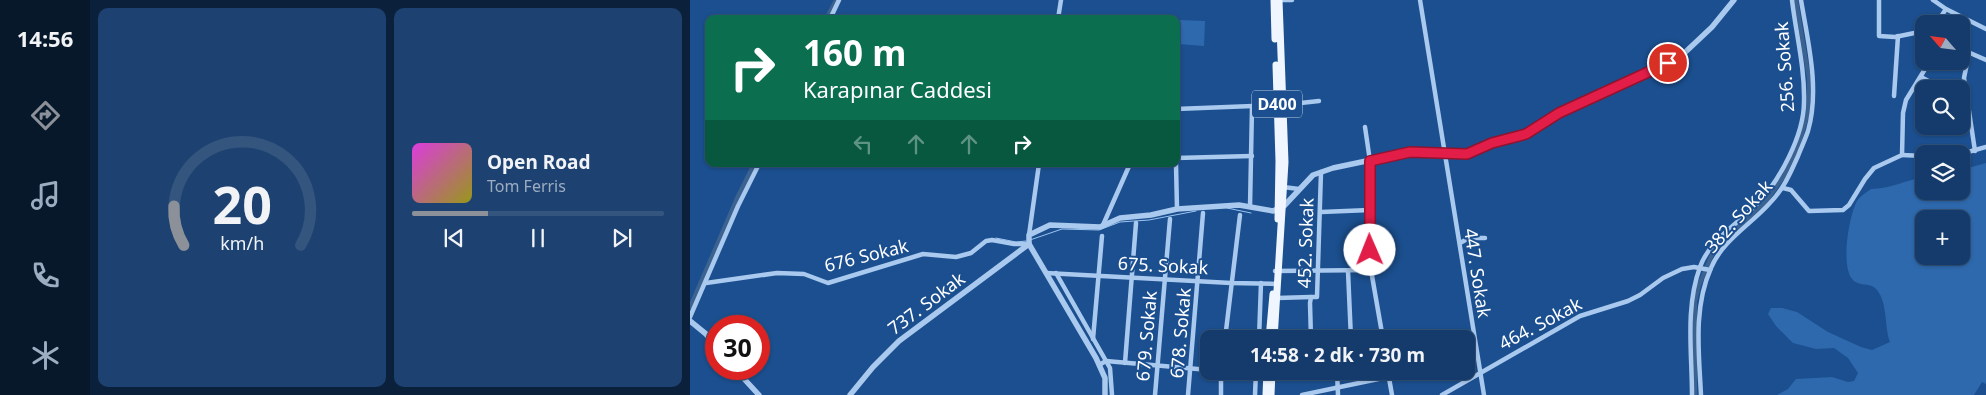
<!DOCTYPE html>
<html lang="tr">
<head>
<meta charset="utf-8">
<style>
	body { margin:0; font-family:"Noto Sans",sans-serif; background:#1d4271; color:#f1f3f6; height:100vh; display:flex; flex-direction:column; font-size:19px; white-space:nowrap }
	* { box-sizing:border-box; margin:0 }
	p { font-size:16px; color:#9dadc1 }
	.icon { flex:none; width:28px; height:28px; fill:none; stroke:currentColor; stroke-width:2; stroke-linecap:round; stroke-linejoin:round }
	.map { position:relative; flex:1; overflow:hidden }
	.side { display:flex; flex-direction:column; gap:8px; padding:8px; background:#0b203b; width:600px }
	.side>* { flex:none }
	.hud { position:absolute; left:15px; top:15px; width:475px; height:152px; border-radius:10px; box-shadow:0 1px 4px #0004,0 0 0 1px #33557e; background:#0b6e4f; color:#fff; overflow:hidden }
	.needle { width:32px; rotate:298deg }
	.buttons { position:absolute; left:1225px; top:15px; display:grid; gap:10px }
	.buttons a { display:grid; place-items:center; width:55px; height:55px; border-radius:10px; background:#143b6b; box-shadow:0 1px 4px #0004,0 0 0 1px #33557e; font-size:25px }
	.speed { position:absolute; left:15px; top:315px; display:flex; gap:10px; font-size:25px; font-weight:700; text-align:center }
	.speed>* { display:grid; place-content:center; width:65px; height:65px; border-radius:50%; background:#143b6b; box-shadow:0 1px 4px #0004,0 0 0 1px #33557e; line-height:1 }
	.speed .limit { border:8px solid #d22; background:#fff; color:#111 }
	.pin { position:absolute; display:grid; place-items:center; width:42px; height:42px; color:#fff; margin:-21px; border:2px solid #fff; border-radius:50%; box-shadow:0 1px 5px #0007 }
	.me { position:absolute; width:55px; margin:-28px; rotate:359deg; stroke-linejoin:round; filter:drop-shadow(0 0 4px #0008) }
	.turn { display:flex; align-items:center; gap:18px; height:105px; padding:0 15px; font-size:22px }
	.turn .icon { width:65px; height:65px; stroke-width:2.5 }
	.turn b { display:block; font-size:35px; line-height:42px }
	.lanes { display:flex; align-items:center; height:48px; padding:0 15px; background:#0003; justify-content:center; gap:25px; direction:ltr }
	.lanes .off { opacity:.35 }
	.side .card { flex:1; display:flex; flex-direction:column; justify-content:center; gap:8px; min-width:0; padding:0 18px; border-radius:10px; background:#1d4271 }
	.side .dial { align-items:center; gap:0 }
	.dial svg { height:130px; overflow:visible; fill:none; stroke:#33557e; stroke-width:7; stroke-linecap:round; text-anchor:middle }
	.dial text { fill:#f1f3f6; stroke:none }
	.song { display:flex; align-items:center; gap:15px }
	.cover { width:60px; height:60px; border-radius:8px; background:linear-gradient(135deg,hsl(300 70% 55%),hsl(60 70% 35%)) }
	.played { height:5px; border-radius:2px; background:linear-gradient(90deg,#8c9099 30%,#33557e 30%) }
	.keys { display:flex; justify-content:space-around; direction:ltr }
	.side .tiles { flex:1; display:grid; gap:8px; grid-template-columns:repeat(2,1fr) }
	.trip { position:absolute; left:510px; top:330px; width:275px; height:50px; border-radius:10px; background:#143b6b; box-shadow:0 1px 4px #0004,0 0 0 1px #33557e; font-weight:700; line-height:50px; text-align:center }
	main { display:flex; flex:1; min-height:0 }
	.tabs { display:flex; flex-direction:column; width:90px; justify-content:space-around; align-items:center; background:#08182b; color:#9dadc1 }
	.tabs .icon { width:35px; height:35px }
	.tabs .current { color:#8c9099 }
	.tabs b { font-size:22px; color:#f1f3f6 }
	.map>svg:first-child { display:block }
</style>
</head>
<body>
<main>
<nav class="tabs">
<b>14:56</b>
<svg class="icon current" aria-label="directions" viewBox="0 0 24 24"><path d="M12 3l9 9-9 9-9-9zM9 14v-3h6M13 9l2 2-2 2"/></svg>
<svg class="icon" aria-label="music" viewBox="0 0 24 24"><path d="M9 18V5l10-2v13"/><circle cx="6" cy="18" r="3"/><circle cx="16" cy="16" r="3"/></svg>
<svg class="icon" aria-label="phone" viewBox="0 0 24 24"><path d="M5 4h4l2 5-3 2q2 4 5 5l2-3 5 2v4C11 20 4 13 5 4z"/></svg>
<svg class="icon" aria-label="climate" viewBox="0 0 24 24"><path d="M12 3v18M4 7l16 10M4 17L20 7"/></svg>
</nav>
<section class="side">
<div class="tiles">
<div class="card dial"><svg viewBox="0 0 100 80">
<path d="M14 69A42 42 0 1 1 86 69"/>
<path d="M14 69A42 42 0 0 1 8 45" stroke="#8c9099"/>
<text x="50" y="56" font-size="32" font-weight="700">20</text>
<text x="50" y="72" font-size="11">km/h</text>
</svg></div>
<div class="card">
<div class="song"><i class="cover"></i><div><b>Open Road</b><p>Tom Ferris</p></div></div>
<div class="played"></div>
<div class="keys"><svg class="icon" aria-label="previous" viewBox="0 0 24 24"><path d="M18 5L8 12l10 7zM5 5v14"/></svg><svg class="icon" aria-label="pause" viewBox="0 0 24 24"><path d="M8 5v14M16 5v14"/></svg><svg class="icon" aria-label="next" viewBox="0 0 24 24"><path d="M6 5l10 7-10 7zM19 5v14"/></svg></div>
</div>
</div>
</section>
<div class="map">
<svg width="1296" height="395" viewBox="0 0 1296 395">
	<rect width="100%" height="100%" fill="#1b4f8f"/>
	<g fill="#2e69ad" fill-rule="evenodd">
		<polygon points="489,20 515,21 514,46 488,44"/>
		<path d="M1296,163V384L1292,382L1284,395H1087L1098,389L1106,379L1142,377L1158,382L1164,381L1168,373L1158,358L1144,348L1126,349L1103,343L1086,326L1078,314L1081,308H1092L1107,312L1138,332L1171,347L1182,350L1200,342C1194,326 1198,304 1187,290C1181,282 1170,287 1163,280C1150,267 1159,216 1167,201C1170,196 1177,192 1181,189C1200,189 1216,180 1234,177V191H1271V170ZM1234,219H1271V256H1234Z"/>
	</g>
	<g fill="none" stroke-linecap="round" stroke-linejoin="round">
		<g stroke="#9cc4f0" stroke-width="1">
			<polyline points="537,208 561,213"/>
			<polyline points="306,238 326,242 336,241"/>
			<polyline points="340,240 372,229 409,230 430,222 459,220 506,211"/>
		</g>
		<g stroke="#3c6290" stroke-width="4">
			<polyline points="136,19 146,0"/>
			<polyline points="0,307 47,198 64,164"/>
			<polyline points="1005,395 1005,302 1009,285 1024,250 1077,200 1094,176 1109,144 1118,113 1119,79 1106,0"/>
		</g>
		<g stroke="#a9c9ee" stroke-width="4.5">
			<polyline points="589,0 602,0"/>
			<polyline points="730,0 794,395"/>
			<polyline points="1189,0 1189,36 1205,37 1234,31"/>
			<polyline points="1243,0 1256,9 1296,29"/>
			<polyline points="140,19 149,0"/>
			<polyline points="368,19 371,0"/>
			<polyline points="1246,24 1256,9"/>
			<polyline points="1271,49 1296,60"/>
			<polyline points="1279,53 1274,78 1285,151"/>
			<polyline points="1231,77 1253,89"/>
			<polyline points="1204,96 1208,36"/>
			<polyline points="592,105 629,101"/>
			<polyline points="486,109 587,105"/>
			<polyline points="675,127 680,161 681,270 693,339"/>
			<polyline points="1271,154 1296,147"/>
			<polyline points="1212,155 1234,156"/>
			<polyline points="486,158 562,156"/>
			<polyline points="486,164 487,209"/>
			<polyline points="593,187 609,189"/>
			<polyline points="1093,188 1101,190 1119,211 1153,210 1159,205 1175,179 1184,168 1212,155 1213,113 1216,100 1240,61"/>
			<polyline points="560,207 562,107"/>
			<polyline points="631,212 680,210"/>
			<polyline points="413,225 440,164"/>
			<polyline points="339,235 349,164"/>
			<polyline points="770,243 779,238 795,238"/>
			<polyline points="585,271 681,270"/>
			<polyline points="658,271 661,339"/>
			<polyline points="356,273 541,283 588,284"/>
			<polyline points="366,273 420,368 422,395"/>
			<polyline points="16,283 87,273 114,274 138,283 233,254 266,257 281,253 296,241 302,240 324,244 339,244"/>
			<polyline points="587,298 621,297"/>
			<polyline points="0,317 48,206 69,164"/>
			<polyline points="403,339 412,236"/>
			<polyline points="535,339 550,215"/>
			<polyline points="569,339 571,283"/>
			<polyline points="621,339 620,303 621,297 627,297 631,172"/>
			<polyline points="435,363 446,223"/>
			<polyline points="409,365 416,361 519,370"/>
			<polyline points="560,371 578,372"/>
			<polyline points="647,371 648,395"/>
			<polyline points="687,371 693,378 699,378 702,395"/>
			<polyline points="465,395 480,219"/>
			<polyline points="498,395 513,213"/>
			<polyline points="531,395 531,371"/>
			<polyline points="565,395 566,371"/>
			<polyline points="612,395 693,378"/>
			<polyline points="752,395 890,316 938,301 950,295 973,278 992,269 1004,267 1020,270"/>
			<path d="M1002,395C1002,352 995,308 1010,267C1020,239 1048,224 1068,203C1090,180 1114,135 1114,102C1115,68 1106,34 1102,0"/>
			<path d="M1011,395C1009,353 1003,308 1021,268C1032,241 1060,225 1079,204C1093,190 1100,174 1108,156C1111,148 1115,140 1118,131C1130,89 1118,42 1111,0"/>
		</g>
		<g stroke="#a9c9ee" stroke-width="5.5">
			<polyline points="0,321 16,334 26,347"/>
			<polyline points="45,369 69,395"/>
			<polyline points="160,395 183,367 209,341 339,244"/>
			<polyline points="415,395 415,378 406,358 339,244 339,235 360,225 410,227 430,218 461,215 487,209 549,205 583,211 594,206 623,175 643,168 719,152 777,154 802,143 836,135 869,113 988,59 1022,27 1044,0"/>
		</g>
		<g stroke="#f0f6ff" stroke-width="7">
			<polyline points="584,0 585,39"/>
			<polyline points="586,65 589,161 588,219"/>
			<polyline points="579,339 583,294"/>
			<polyline points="584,339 595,162 589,0"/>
			<polyline points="576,395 577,371"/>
			<polyline points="581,395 582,371"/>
		</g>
	</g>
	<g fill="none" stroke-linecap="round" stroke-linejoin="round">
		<defs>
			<polyline id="route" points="680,250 680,161 720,152 777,154 802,143 836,134 869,113 978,63"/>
		</defs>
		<use href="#route" stroke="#92132f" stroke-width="12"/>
		<use href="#route" stroke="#e11d48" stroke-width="9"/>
	</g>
	<g text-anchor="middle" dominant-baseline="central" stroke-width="4" stroke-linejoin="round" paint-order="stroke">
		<rect fill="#1b4f8f" stroke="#bbcadd" stroke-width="1" x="562" y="90.5" width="50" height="27" rx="4"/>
		<g font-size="16" font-weight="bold" fill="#fff">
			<text x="587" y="104">D400</text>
		</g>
		<g font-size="18" fill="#fff" stroke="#1b4f8f">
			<text transform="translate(1094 67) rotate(-94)">256. Sokak</text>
			<text transform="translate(1048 216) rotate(-48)">382. Sokak</text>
			<text transform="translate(615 243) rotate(-88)">452. Sokak</text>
			<text transform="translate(176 255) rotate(-14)">676 Sokak</text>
			<text transform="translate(473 265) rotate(3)">675. Sokak</text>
			<text transform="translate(788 273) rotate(81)">447. Sokak</text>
			<text transform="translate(236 303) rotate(-37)">737. Sokak</text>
			<text transform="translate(850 323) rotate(-28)">464. Sokak</text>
			<text transform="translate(490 333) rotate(-85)">678. Sokak</text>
			<text transform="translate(456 336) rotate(-85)">679. Sokak</text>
		</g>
	</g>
</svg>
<div class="buttons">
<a><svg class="needle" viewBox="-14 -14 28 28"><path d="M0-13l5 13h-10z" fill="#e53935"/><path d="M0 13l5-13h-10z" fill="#9dadc1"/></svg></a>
<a><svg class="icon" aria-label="search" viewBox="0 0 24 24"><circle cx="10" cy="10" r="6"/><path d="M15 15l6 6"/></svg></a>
<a><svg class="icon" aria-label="layers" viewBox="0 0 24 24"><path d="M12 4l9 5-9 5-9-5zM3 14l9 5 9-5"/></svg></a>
<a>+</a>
</div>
<div class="speed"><div class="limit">30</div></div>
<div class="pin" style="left:978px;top:63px;background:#d93025"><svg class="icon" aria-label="arrive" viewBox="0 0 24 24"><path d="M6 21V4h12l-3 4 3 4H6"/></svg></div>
<svg class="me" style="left:680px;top:250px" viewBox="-20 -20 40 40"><circle r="19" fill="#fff"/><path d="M0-13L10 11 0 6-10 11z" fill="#e11d48"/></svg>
<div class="trip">14:58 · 2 dk · 730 m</div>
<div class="hud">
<div class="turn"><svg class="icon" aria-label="right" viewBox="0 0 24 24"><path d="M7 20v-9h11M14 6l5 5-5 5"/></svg><div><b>160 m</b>Karapınar Caddesi</div></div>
<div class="lanes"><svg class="icon off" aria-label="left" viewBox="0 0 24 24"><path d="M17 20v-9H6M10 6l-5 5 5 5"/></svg><svg class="icon off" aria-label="ahead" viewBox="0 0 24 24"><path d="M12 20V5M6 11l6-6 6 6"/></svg><svg class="icon off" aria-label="ahead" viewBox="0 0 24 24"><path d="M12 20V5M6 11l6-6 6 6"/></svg><svg class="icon" aria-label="right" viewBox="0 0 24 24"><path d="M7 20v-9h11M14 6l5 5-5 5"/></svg></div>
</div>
</div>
</main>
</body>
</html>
